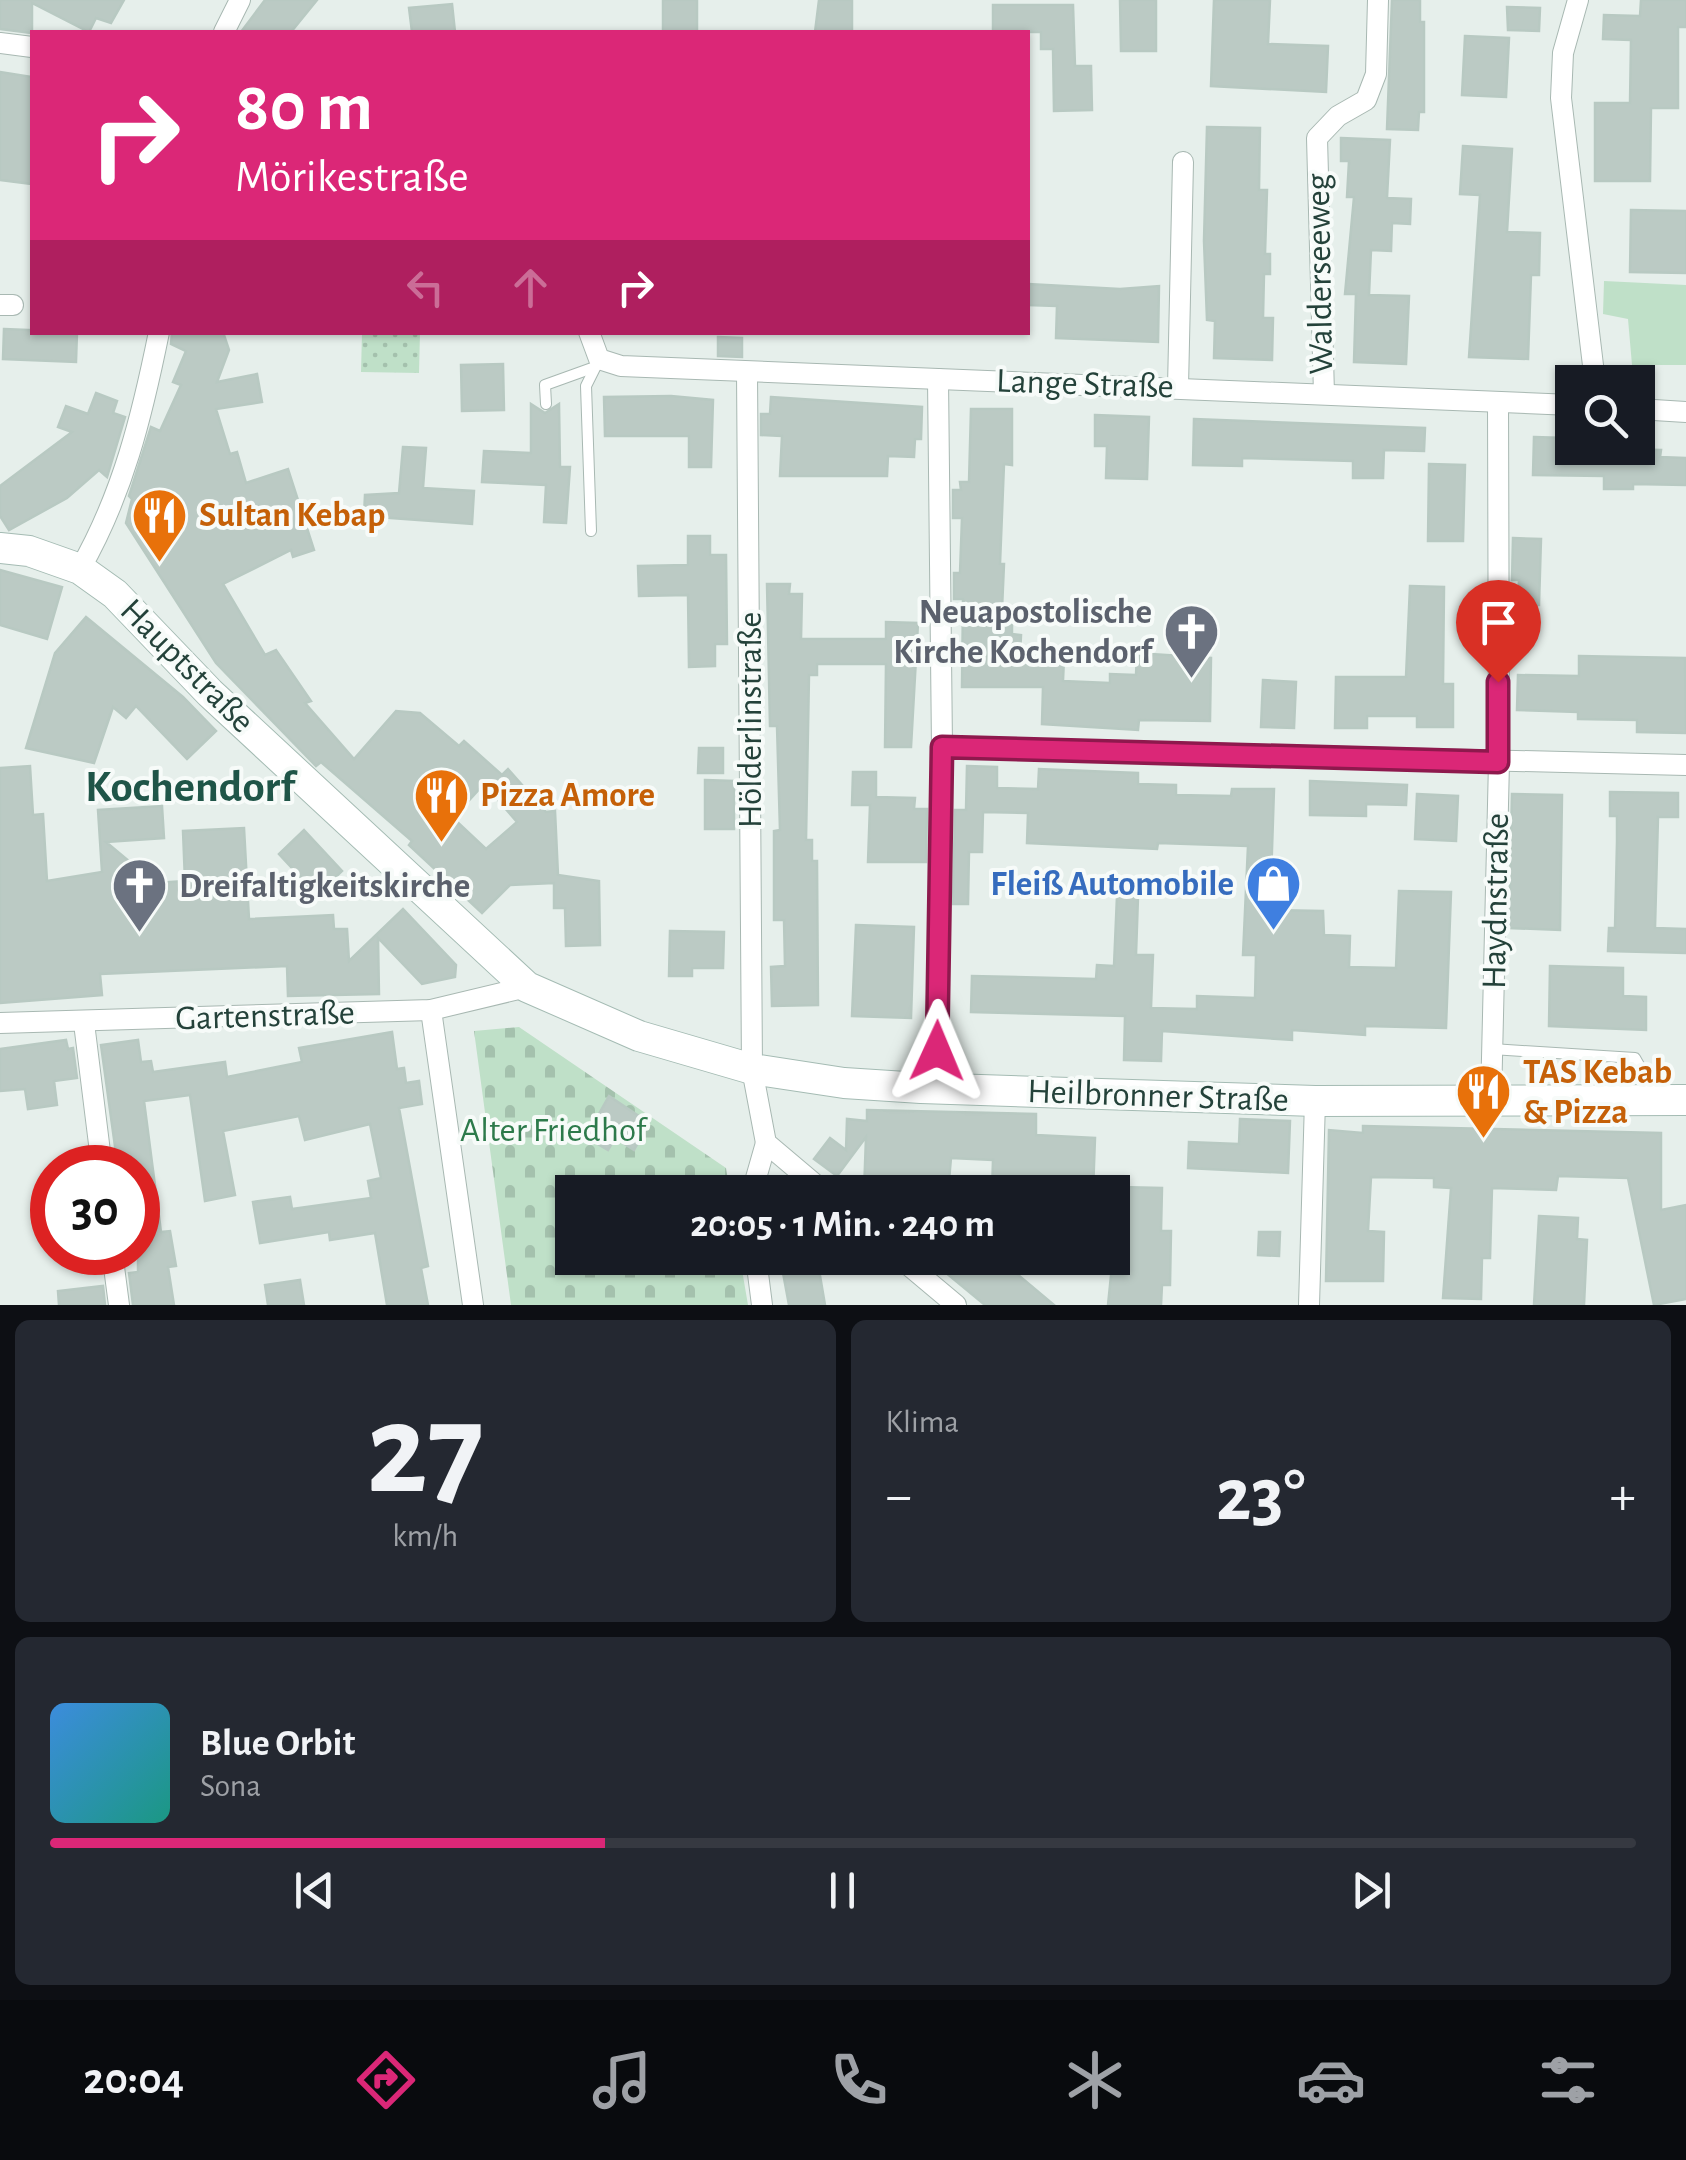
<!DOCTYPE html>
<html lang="de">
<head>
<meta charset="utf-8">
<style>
	body { margin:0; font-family:"Alegreya Sans",sans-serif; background:#242831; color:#f1f3f6; height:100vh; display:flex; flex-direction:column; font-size:38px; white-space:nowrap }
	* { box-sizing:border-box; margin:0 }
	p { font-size:32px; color:#9ea1a6 }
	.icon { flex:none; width:55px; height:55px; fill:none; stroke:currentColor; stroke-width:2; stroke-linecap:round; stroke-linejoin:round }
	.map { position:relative; height:1305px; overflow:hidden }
	.panel { display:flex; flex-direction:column; gap:15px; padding:15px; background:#0d0f14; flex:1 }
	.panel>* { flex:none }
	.top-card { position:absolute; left:30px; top:30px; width:1000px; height:305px; border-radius:0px; box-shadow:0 2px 8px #0004; background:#db2777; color:#fff; overflow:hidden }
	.fabs { position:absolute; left:1555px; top:365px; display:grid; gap:20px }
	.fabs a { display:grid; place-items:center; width:100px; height:100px; border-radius:0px; background:#171b24; box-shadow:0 2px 8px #0004; font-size:50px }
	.speed { position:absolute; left:30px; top:1145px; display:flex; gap:20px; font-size:50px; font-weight:700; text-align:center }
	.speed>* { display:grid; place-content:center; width:130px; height:130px; border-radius:50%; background:#171b24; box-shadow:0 2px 8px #0004; line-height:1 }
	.speed .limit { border:15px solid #d22; background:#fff; color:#111 }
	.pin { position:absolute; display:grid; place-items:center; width:85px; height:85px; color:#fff; margin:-102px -42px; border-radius:50% 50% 50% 0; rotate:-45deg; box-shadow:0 0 10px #0007 }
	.pin .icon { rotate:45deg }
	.me { position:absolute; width:110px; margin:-55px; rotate:1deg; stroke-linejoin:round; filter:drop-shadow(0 0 8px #0008) }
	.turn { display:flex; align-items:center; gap:35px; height:210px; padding:0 40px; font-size:45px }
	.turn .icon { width:130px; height:130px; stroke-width:2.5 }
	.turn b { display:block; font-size:70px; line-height:85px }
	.lanes { display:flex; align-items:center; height:95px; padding:0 40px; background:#0003; justify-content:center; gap:50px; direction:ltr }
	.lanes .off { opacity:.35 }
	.big { font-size:75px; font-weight:700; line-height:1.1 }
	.panel .card { flex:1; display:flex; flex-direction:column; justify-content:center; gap:15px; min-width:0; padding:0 35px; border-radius:15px; background:#242831 }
	.panel .dial { align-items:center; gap:0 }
	.dial b { font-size:130px; line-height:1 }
	.song { display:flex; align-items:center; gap:30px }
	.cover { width:120px; height:120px; border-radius:15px; background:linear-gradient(135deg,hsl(210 70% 55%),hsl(170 70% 35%)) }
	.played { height:10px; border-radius:5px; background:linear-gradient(90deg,#db2777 35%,#363941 35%) }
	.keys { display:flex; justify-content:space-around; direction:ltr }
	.heat { display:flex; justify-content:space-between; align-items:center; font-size:55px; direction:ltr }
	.panel .tiles { flex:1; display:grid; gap:15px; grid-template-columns:1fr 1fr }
	.card:last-child { grid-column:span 2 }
	.trip { position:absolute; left:555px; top:1175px; width:575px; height:100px; border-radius:0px; background:#171b24; box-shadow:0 2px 8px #0004; font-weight:700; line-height:100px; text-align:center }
	.tabs { display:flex; height:160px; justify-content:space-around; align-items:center; background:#090b0e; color:#9ea1a6 }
	.tabs .icon { width:70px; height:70px }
	.tabs .active { color:#db2777 }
	.tabs b { font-size:45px; color:#f1f3f6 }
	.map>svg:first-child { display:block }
</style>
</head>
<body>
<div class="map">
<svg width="1686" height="1305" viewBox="0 0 1686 1305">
	<defs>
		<pattern id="cemetery-stones" width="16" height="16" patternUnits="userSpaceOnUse" patternTransform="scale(2.5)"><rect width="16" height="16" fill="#bfe0c8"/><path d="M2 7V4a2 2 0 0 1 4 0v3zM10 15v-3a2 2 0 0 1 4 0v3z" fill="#a4c1ad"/></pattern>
		<pattern id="garden-dots" width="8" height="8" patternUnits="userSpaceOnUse" patternTransform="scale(2.5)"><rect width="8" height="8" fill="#bfe0c8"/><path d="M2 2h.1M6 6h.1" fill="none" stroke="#a4c1ad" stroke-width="1.8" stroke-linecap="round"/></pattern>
	</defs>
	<rect width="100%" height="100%" fill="#e6efeb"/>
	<polygon fill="url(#cemetery-stones)" points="519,1027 726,1168 730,1192 572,1192 572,1258 740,1258 748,1305 511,1305 474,1031"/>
	<polygon fill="#bfe0c8" points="1604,281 1686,285 1686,365 1632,365 1628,319 1603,314"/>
	<polygon fill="url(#garden-dots)" points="362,333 420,333 419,373 361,372"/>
	<g fill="#bbcac4" stroke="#b8c9c2" stroke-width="2.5" fill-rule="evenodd">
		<polygon points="0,0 124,0 111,23 96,18 89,32 32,3 32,33 0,29"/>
		<polygon points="265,0 317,0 291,32 241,32"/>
		<rect x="663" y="0" width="34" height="32"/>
		<polygon points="819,0 852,0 852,32 815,32"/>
		<polygon points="1120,0 1156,0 1156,51 1121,51"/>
		<polygon points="1214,0 1270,0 1268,44 1328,46 1326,92 1211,86"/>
		<polygon points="1392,0 1420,0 1420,22 1424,22 1424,112 1419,112 1418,130 1387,129"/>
		<polygon points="1641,0 1686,0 1686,27 1678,27 1678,108 1651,108 1650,181 1595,181 1595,103 1630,103 1631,40 1603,39 1604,15 1640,16"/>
		<polygon points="452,4 455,32 412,32 409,8"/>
		<polygon points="993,5 1073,5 1075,66 1091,66 1092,110 1054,111 1053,49 1041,49 1041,32 993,32"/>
		<polygon points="1507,7 1540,8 1539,31 1508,30"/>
		<polygon points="1465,36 1509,38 1506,97 1462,95"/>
		<polygon points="0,72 32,77 32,184 0,180"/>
		<polygon points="1207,127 1260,128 1259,190 1267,190 1265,254 1270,254 1270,274 1264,274 1263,318 1273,318 1272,360 1214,358 1215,321 1207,320 1204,241"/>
		<polygon points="1341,138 1390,140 1387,198 1411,199 1410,224 1392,223 1391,251 1371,250 1369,295 1409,296 1406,364 1354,362 1356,294 1345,294 1354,197 1347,197 1349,161 1341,161"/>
		<polygon points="1463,146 1512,149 1507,232 1540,233 1539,275 1531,275 1528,359 1469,357 1480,195 1460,194"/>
		<polygon points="1631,210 1686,211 1686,273 1630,272"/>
		<polygon points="1028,284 1120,289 1159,286 1158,342 1056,338 1057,306 1028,305"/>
		<polygon points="4,329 77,332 76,362 3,359"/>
		<path d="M172,332H223L229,350L217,382L257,374L262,402L216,409L230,454L237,452L246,483L288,469L314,550L293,557L291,550L223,584L265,655L276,650L311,701L305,703L354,759L396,711L420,713L459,746L464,741L502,775L508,769L546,812L555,811L558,875L599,881L600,945L566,946L565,908H554V883L510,885L482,913L409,845L412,841L321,762L316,766L216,663L126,523L132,499L129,496L151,427L160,431L181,385L173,382L186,351L171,344ZM484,784L517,822L486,849L453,818Z"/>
		<polygon points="718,337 742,338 742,357 718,356"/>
		<polygon points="503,364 504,410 462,411 461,365"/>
		<polygon points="96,393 117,401 113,413 125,417 107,477 99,470 67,498 9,530 0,516 0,486 72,432 58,427 66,406 88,414"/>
		<polygon points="671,396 713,400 711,467 689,467 689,436 605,436 604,397"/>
		<polygon points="771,397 922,407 921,439 915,439 914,457 888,456 887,476 780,476 782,436 761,435 761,414 770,414"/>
		<polygon points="531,404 545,413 559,404 560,467 570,467 566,523 544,522 546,485 482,482 484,451 531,453"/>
		<polygon points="971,409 1012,409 1012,465 1004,464 1000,564 1004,564 1002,609 1012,609 1012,634 1021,635 1020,656 1064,658 1063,681 1110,683 1110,674 1136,675 1137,653 1211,658 1210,721 1139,720 1138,730 1042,724 1043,687 962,687 963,599 954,599 954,573 960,573 962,518 953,518 953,490 961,490 960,482 969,482"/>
		<polygon points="1095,415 1149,417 1147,479 1106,478 1107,446 1095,446"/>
		<polygon points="1194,419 1425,428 1424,451 1384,450 1383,478 1353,478 1353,461 1242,458 1242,466 1193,465"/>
		<polygon points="1534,437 1566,438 1566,447 1572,448 1661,450 1660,457 1686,458 1686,485 1633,484 1633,489 1604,489 1604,476 1533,475"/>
		<polygon points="403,447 426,448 423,488 474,491 472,524 364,516 365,495 399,493"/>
		<polygon points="1429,464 1465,465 1463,541 1428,541"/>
		<polygon points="688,536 710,536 710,555 726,555 727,644 715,644 715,666 689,667 688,595 639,596 638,566 688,565"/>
		<polygon points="1513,538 1541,539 1539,605 1518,605 1519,580 1512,580"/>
		<polygon points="0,570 62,587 47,639 0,625"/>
		<polygon points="767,584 790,584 789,594 802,594 801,639 886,639 886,622 918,623 911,747 885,747 886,664 817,664 817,675 809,675 806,840 812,840 812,861 817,861 818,1005 772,1006 771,967 785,966 784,920 774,920 774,831 780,830 777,726 770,726"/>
		<polygon points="1410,586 1444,587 1443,684 1453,684 1453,727 1417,727 1417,716 1367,716 1367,728 1335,728 1336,677 1406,677"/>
		<polygon points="86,617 183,697 216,731 187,759 136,706 126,718 113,707 94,763 26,748 55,653"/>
		<polygon points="1579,656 1685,658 1686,733 1637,732 1637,720 1578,719 1578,712 1517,710 1518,675 1579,676"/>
		<polygon points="1263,680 1296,682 1294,728 1261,727"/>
		<polygon points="699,748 723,748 723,773 698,773"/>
		<polygon points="30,766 33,815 43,814 47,881 102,872 98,810 162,806 164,838 106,842 155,883 185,881 183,831 244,828 249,919 333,915 334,929 347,929 349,961 403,909 456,965 455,977 422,984 378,938 379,994 288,996 287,966 100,974 102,995 0,1003 0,768"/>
		<polygon points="967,766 997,767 997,788 1038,789 1039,769 1138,773 1138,784 1176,785 1176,795 1231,796 1232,789 1274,789 1270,910 1323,911 1324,935 1350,936 1349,967 1396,968 1399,891 1451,892 1446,1028 1365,1026 1365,1035 1292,1030 1292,1040 1162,1031 1161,1061 1124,1060 1125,1016 971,1012 972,976 1096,979 1097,965 1114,966 1117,896 1138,897 1136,955 1153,955 1151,1008 1197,1009 1197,996 1255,998 1256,955 1243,955 1248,846 1158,843 1157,849 1027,843 1028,813 983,812 982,852 969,852 968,904 953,904 955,810 966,810"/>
		<polygon points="853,772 876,772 876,797 915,798 914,809 927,809 926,862 868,862 870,805 852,805"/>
		<polygon points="705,780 734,781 734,829 705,829"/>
		<polygon points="1310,781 1407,785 1406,805 1366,804 1366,816 1310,815"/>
		<polygon points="1610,792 1678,793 1678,817 1658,817 1655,928 1686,929 1686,953 1608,951 1609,928 1615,928 1617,842 1617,816 1610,816"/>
		<polygon points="1417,794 1458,796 1456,841 1415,839"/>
		<polygon points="1512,794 1562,795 1560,930 1509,928"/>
		<polygon points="304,830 342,871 317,895 279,854"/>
		<polygon points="856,925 914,927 911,1018 852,1016"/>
		<polygon points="670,931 724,932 723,968 692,968 692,976 669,976"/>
		<polygon points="1550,966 1623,968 1623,996 1646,997 1646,1030 1549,1026"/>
		<polygon points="392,1032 397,1069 404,1068 406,1083 419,1081 422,1104 399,1108 428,1266 421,1268 428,1305 387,1305 375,1233 330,1240 329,1232 260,1243 253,1202 290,1197 292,1209 371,1198 368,1181 381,1178 370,1124 305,1140 299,1116 223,1131 235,1195 205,1201 190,1095 144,1101 161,1232 170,1231 176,1266 168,1267 174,1305 133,1305 129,1273 138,1272 138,1168 118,1168 101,1045 138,1040 141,1062 151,1061 153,1072 225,1062 227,1077 302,1062 299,1048"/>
		<polygon points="66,1040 68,1049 73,1048 77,1078 54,1081 57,1105 28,1109 25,1089 0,1091 0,1049"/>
		<polygon points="609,1096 649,1123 634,1150 615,1138 608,1150 586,1137"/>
		<polygon points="867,1110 1036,1114 1036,1135 1095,1138 1093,1192 992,1191 993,1160 951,1158 948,1192 864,1192 866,1137 837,1176 814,1159 830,1138 846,1150 847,1119 867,1121"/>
		<polygon points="1240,1119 1290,1121 1288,1173 1188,1168 1189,1142 1239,1144"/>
		<polygon points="1363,1126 1661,1133 1661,1210 1686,1205 1686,1299 1654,1305 1628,1178 1558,1176 1556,1190 1492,1188 1490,1258 1482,1258 1481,1299 1443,1298 1451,1188 1434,1187 1434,1178 1371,1177 1368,1231 1384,1232 1383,1281 1326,1281 1329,1130 1363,1133"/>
		<polygon points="1120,1187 1162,1188 1161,1231 1171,1231 1170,1285 1162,1285 1161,1305 1108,1305"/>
		<polygon points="1539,1216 1578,1218 1577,1239 1587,1240 1584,1305 1534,1305"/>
		<polygon points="1259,1232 1280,1232 1279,1256 1258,1255"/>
		<polygon points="817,1258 825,1305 789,1305 781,1262"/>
		<polygon points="928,1258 998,1258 1054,1305 985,1305"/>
		<polygon points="300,1280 304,1305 268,1305 265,1285"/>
		<polygon points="103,1286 105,1305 59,1305 58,1291"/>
	</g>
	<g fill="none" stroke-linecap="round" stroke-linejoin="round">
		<defs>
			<g id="lane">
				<polyline points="546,404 545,385 595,367"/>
				<polyline points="591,531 586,386 599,360"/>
				<polyline points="1492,1049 1635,1058 1656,1095"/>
			</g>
			<g id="street">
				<polyline points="1578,0 1563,53 1561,98 1595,382"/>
				<polyline points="224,32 240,0"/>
				<polyline points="0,43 32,47"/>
				<polyline points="0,305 13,305"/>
				<polyline points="589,332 599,359 621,366 1572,405"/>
				<polyline points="747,372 752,1069 766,1143 824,1192"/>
				<polyline points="1178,387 1183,162"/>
				<polyline points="1324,394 1317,138 1338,116 1366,100 1376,74 1378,0"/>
				<polyline points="1638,409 1686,412"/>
				<path d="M80,569C123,494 142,416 159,332"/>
				<polyline points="942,747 1686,765"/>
				<polyline points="431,1010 473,1305"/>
				<polyline points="0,1023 431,1010 527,987"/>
				<polyline points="84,1023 102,1168"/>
				<polyline points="936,1089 942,747 938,379"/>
				<polyline points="1491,1100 1499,762 1498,402"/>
				<polyline points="752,1192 766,1143"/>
				<polyline points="112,1252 119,1305"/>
				<polyline points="756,1258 762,1305"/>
				<polyline points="900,1258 956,1305"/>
				<polyline points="1309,1305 1315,1101"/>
			</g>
			<polyline id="secondary" points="0,548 29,551 80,569 115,594 210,693 527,987 639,1036 752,1069 844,1083 921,1088 1315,1101 1686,1100"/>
		</defs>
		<use href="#lane" stroke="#a8b8b2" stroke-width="12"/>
		<use href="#street" stroke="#a8b8b2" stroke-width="22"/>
		<use href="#secondary" stroke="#a4bbb3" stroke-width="32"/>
		<use href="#lane" stroke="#fff" stroke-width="10"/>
		<use href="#street" stroke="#fff" stroke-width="20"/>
		<use href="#secondary" stroke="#fff" stroke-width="30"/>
	</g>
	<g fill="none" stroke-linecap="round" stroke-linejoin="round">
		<defs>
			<polyline id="route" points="937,1051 942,747 1498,762 1498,682"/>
		</defs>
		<use href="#route" stroke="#8e194d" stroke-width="25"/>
		<use href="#route" stroke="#db2777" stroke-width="18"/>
	</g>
	<defs>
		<symbol id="restaurant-pin" viewBox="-11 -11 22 30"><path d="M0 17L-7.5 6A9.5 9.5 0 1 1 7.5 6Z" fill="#e8710a" stroke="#f7fbf9"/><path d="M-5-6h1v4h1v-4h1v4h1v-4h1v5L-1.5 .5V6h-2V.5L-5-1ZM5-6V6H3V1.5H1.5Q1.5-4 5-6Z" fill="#fff"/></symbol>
		<symbol id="church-pin" viewBox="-11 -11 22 30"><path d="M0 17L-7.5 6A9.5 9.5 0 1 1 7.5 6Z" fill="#6b7280" stroke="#f7fbf9"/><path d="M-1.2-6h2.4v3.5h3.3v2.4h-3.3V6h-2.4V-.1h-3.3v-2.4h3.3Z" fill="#fff"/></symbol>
		<symbol id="shop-pin" viewBox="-11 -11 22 30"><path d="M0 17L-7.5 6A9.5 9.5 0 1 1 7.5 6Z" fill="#3f7fe0" stroke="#f7fbf9"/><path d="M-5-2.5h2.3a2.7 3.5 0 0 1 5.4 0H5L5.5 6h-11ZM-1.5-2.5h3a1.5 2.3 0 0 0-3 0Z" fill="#fff"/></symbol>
	</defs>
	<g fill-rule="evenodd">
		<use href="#restaurant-pin" x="128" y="484" width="63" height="86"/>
		<use href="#church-pin" x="1160" y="600" width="63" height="86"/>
		<use href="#restaurant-pin" x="410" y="764" width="63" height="86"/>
		<use href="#shop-pin" x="1242" y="852" width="63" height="86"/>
		<use href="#church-pin" x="108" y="854" width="63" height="86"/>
		<use href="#restaurant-pin" x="1452" y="1060" width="63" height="86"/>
	</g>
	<g text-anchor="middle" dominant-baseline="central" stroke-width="8" stroke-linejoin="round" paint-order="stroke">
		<g font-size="35" fill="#24423a" stroke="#f7fbf9">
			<text transform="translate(1320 274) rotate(-91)">Walderseeweg</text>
			<text transform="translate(1085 384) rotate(2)">Lange Straße</text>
			<text transform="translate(187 666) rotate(45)">Hauptstraße</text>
			<text transform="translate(750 720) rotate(-90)">Hölderlinstraße</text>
			<text transform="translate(1496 901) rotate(-89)">Haydnstraße</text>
			<text transform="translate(265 1016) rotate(-2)">Gartenstraße</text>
			<text transform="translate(1158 1096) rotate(2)">Heilbronner Straße</text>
		</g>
		<g font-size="35" font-weight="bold" fill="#c56008" stroke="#f7fbf9" text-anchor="start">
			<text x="199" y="515">Sultan Kebap</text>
			<text x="480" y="795">Pizza Amore</text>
			<text x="1523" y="1072">TAS Kebab<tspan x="1523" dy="40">&amp; Pizza</tspan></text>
		</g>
		<g font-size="35" font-weight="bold" fill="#5b616d" stroke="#f7fbf9" text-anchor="end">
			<text x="1152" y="612">Neuapostolische<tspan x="1152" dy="40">Kirche Kochendorf</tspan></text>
			<text x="179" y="886" text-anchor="start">Dreifaltigkeitskirche</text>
		</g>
		<g font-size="35" font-weight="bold" fill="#366cbe" stroke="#f7fbf9" text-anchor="end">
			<text x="1234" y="884">Fleiß Automobile</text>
		</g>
		<g font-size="35" fill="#2d7a4b" stroke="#f7fbf9">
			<text x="553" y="1130">Alter Friedhof</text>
		</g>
		<g font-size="45" font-weight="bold" fill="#1f5548" stroke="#f7fbf9">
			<text x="190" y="787">Kochendorf</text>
		</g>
	</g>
</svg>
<div class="fabs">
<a><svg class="icon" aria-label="search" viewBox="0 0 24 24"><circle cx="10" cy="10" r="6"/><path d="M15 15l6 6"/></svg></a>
</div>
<div class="speed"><div class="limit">30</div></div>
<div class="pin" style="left:1498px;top:682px;background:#d93025"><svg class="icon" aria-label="arrive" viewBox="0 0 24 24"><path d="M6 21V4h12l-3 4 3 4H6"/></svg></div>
<svg class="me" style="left:937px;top:1051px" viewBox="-20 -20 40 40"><path d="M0-17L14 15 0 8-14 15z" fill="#db2777" stroke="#fff" stroke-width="4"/></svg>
<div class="trip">20:05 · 1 Min. · 240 m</div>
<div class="top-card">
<div class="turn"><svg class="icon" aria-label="right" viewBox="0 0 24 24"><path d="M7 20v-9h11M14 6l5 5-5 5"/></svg><div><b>80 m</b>Mörikestraße</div></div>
<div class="lanes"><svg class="icon off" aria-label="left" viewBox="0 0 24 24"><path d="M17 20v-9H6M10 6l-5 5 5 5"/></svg><svg class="icon off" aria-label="ahead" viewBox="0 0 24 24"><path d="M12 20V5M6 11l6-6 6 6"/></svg><svg class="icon" aria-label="right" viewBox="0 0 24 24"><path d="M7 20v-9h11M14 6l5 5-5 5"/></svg></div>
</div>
</div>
<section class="panel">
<div class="tiles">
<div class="card dial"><b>27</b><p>km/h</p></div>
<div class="card"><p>Klima</p>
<div class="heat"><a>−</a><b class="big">23°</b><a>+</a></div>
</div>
<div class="card">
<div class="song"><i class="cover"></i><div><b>Blue Orbit</b><p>Sona</p></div></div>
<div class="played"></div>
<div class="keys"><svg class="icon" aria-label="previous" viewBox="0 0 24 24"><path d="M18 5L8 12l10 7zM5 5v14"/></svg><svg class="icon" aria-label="pause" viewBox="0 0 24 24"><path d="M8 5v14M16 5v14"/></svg><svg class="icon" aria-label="next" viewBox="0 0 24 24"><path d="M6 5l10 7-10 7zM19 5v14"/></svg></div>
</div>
</div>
</section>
<nav class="tabs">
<b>20:04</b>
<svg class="icon active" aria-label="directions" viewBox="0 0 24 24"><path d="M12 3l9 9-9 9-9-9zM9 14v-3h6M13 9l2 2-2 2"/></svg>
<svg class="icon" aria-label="music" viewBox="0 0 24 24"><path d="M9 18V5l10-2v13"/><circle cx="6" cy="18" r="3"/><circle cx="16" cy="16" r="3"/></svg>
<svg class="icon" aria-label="phone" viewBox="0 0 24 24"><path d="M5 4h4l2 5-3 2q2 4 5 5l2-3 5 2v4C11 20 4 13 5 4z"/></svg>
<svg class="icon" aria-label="climate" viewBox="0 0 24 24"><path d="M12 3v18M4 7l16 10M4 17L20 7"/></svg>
<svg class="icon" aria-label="car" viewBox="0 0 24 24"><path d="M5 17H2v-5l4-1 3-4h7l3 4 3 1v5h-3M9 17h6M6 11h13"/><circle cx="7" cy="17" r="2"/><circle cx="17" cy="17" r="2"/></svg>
<svg class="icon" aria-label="filters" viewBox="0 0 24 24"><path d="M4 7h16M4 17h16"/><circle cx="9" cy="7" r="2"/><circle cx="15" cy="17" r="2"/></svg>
</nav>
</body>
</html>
